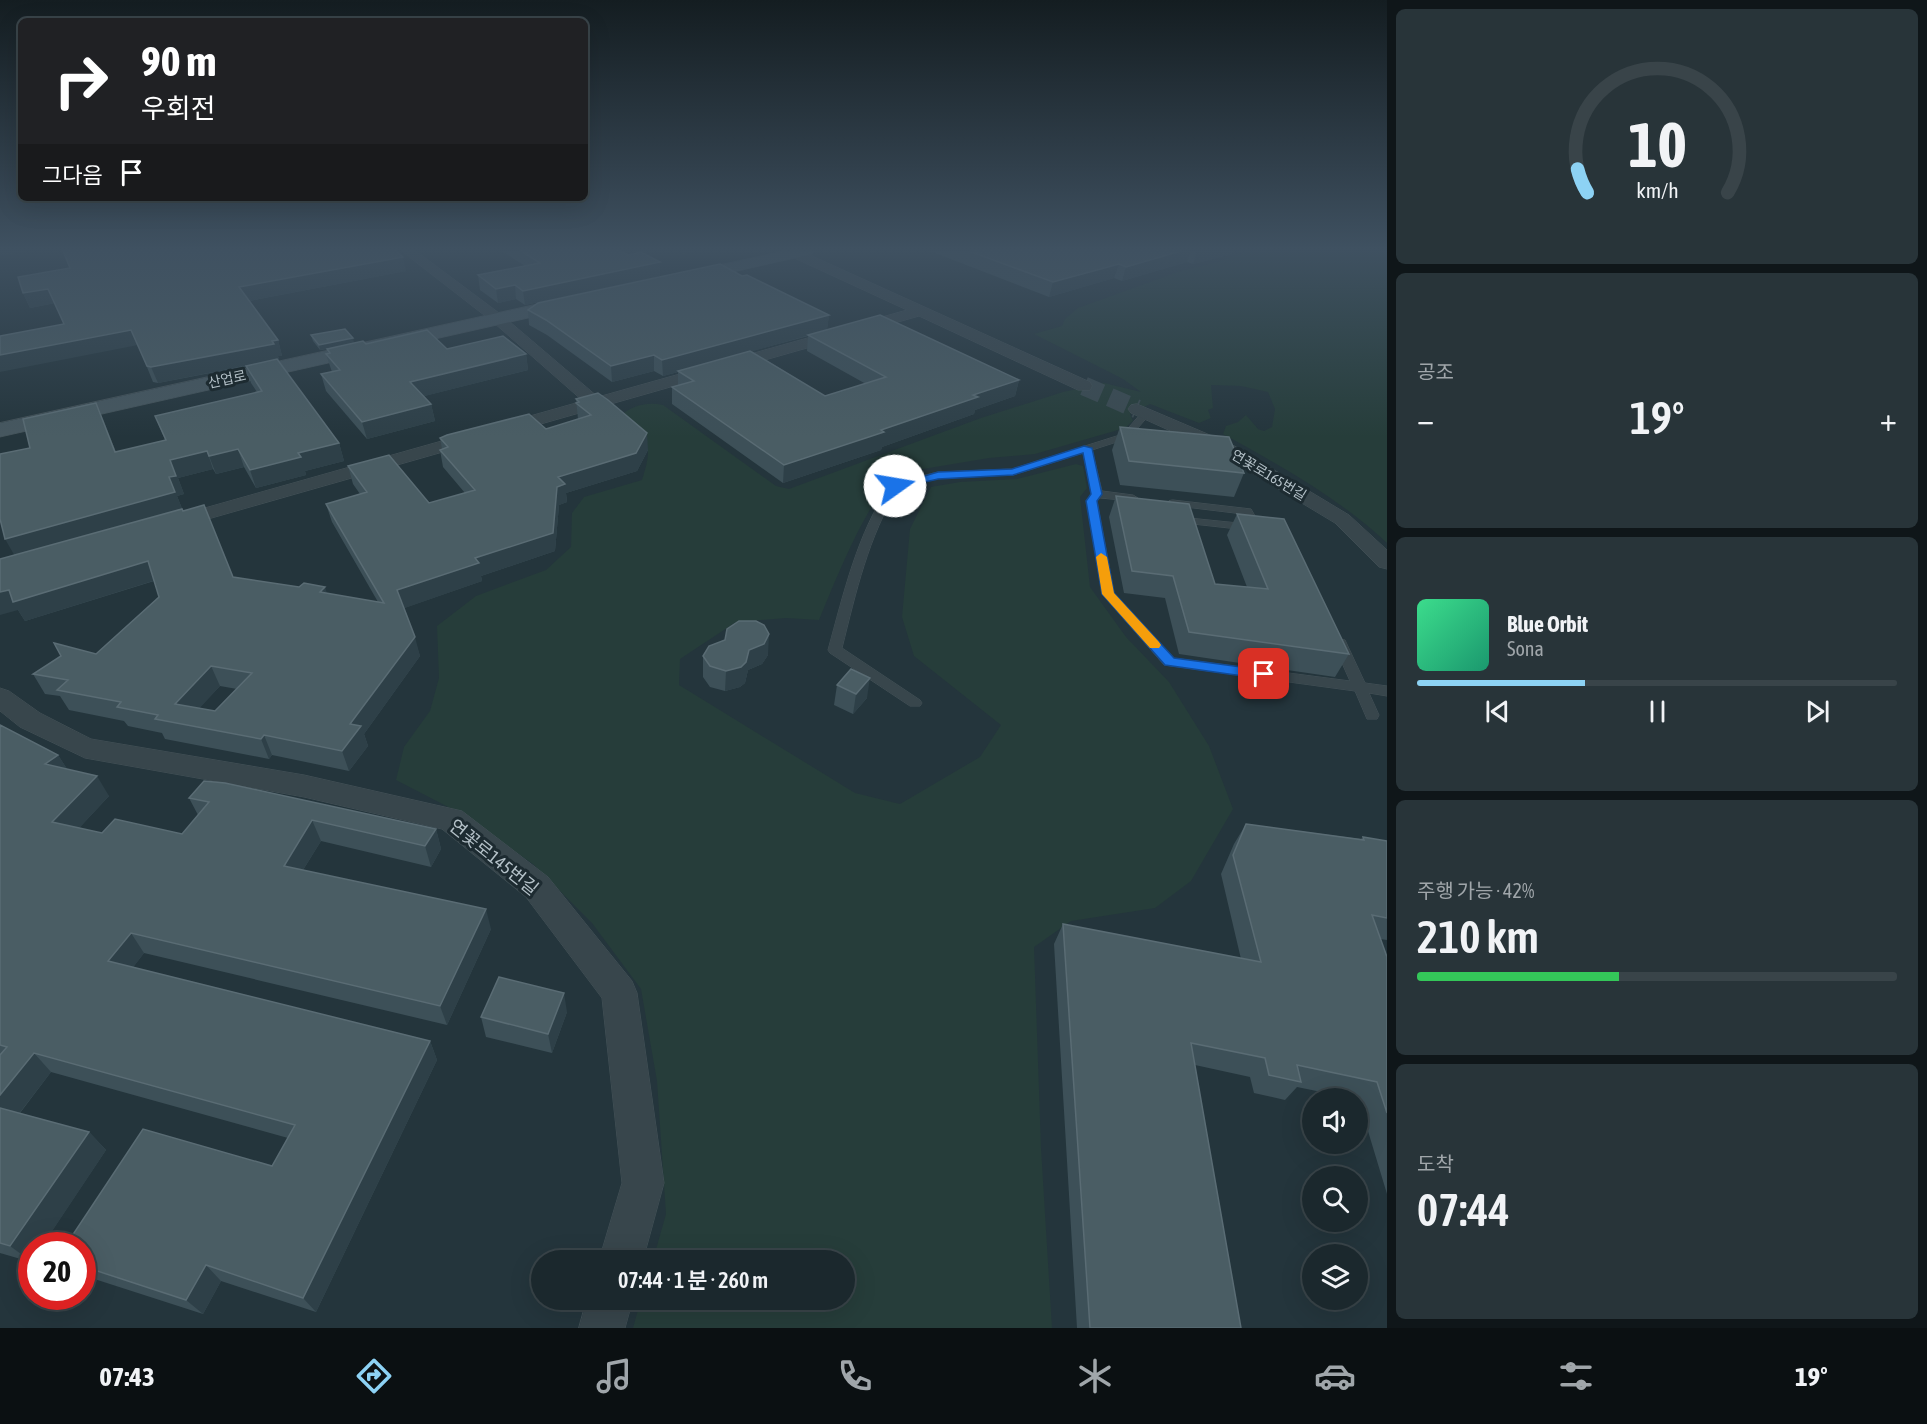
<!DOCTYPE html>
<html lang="ko">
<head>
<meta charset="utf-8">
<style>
	body { margin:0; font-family:"Asap Condensed","Noto Sans KR",sans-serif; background:#283439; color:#f1f3f6; height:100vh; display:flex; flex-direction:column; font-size:22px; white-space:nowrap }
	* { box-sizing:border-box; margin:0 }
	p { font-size:20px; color:#a0a6aa }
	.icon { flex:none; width:33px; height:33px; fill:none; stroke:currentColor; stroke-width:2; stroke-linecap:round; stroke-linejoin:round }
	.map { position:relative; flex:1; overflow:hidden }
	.panel { display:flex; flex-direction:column; gap:9px; padding:9px; background:#0f1619; width:540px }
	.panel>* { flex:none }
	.banner { position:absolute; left:18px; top:18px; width:570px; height:183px; border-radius:9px; box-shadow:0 6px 24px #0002,0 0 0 2px #394449; background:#202124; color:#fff; overflow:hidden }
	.tools { position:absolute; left:1302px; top:1088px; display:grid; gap:12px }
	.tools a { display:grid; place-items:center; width:66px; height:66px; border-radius:50%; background:#1b282d; box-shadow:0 6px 24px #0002,0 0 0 2px #394449; font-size:30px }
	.speed { position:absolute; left:18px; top:1232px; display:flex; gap:12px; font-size:30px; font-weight:700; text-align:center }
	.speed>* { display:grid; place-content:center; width:78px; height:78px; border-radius:50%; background:#1b282d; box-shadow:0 6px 24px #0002,0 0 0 2px #394449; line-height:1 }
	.speed .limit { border:9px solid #d22; background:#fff; color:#111 }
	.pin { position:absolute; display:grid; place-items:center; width:51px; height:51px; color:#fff; margin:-26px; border-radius:12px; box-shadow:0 3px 9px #0006 }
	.me { position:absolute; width:66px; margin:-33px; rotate:77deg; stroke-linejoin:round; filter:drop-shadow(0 0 4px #0008) }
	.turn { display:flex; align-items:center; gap:21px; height:126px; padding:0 24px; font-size:27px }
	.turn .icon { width:78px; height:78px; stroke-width:2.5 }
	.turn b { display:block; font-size:42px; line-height:51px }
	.then { display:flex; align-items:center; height:57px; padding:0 24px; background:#0003; gap:12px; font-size:22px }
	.big { font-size:45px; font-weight:600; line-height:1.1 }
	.panel .card { flex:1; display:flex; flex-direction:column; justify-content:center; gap:9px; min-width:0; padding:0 21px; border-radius:9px; background:#283439 }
	.panel .dial { align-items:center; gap:0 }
	.dial svg { height:156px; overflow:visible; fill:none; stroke:#394449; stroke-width:7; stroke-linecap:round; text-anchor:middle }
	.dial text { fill:#f1f3f6; stroke:none }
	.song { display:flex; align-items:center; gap:18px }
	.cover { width:72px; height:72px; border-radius:9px; background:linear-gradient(135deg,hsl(150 70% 55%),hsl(160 70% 35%)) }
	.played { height:6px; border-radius:3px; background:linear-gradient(90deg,#8dd2f4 35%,#394449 35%) }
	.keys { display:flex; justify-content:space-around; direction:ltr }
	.heat { display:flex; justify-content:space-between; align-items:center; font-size:33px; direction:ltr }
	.charge { height:9px; border-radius:4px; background:linear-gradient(90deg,#34c759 42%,#394449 0) }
	.trip { position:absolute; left:531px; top:1250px; width:324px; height:60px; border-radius:30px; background:#1b282d; box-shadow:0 6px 24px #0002,0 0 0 2px #394449; font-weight:600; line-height:60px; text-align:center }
	.dock { display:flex; height:96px; justify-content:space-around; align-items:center; background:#0b1012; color:#a0a6aa }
	.dock .icon { width:42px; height:42px }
	.dock .selected { color:#8dd2f4 }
	.dock b { font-size:27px; color:#f1f3f6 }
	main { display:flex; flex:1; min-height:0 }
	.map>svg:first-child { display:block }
</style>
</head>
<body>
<main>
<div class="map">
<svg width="1387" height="1328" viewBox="0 0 1387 1328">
	<rect width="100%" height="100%" fill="#24353c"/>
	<path fill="#263d3a" d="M1248,251H1387V543C1339,498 1281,466 1223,434L1226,426L1238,422L1246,415L1258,429L1264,431L1272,427L1275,409L1268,392L1241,386L1211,385L1213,408L1208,410L1211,418L1199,423L1150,404L1130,414L1133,421L1125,428L1035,454L989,458L893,474C860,519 840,569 819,620L786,618L736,622L680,659L679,685L855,793L900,804L980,757L1001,725L914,656L902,617L910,529L931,487L960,482L1017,479L1076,464L1083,466L1087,488L1080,497L1090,587L1126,637L1169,682L1209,746L1233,809L1191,881L1155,908L1071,921L1034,947L1041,1148L1052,1328H633L641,1299H844V1260H653L666,1214L657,1081L641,989L592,923L533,864L456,811L396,780L404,747L430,711L439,678L437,626L476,596L546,570L571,547L572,513L584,497L642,480C658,429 639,452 618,418C630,406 646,401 663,405L776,486L789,489L981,418L1063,392L1104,383L1141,392L1123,379L1034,334L1062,326L1065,319L1078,308L1178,272L1217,262Z"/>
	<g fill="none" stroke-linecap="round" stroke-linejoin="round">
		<polyline stroke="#3a4a51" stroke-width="19" stroke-dasharray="19 9" stroke-linecap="butt" points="1084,386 1137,409"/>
		<defs>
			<g id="lane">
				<path d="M1146,410L1151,413L1129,438L1092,450L1102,491L1133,495L1138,498L1133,501L1100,498L1097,501L1114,593L1173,658L1350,681L1333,643L1340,639L1345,640L1365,683L1387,686V696L1369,693L1379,715L1377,719H1367L1355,691L1164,665L1102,594L1087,501L1092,494L1083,453L1013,475L938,478L899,487C868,537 856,592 842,648L920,700L922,703L920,706H910L830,653L828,650C844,592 857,534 891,483L938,472L1012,469L1123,434L1143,411Z"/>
				<polygon points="1173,500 1251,509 1262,528 1256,531 1175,522 1175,518 1179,517 1248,524 1243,514 1169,505 1169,501"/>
			</g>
			<g id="street">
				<polygon points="402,251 416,251 503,316 598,397 907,310 790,256 790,251 801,251 1090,382 1092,386 1090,390 1078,390 919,316 180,527 173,529 166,527 162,523 166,519 583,401 493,322"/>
				<polygon points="1137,404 1231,444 1349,515 1387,550 1387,569 1379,567 1335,523 1217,452 1131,413 1128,409 1131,405"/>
				<polygon points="0,688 9,691 40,713 91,739 304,775 462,811 548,877 632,981 637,993 664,1183 643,1260 599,1260 622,1183 602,998 526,897 442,829 304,797 85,758 20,727 0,711"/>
				<polygon points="587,1299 633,1299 625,1328 579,1328"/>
			</g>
			<g id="secondary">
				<polygon points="784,251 814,251 812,254 685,283 679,282 676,278 679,274"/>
				<polygon points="570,297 577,299 579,303 577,307 0,437 0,423"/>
			</g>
		</defs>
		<use href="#lane" stroke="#445258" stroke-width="1"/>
		<use href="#street" stroke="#445258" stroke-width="1"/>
		<use href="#secondary" stroke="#445258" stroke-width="1"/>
		<use href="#lane" fill="#38464c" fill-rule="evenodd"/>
		<use href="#street" fill="#38464c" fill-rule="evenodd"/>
		<use href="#secondary" fill="#46575f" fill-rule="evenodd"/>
	</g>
	<g fill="#3d5058" fill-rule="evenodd">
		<polygon points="502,251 621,251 628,255 660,262 660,276 525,305 516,299 498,303 480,290 478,275 525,266"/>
		<polygon points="930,251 1233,251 1232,254 1193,264 1187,262 1122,281 1114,278 1049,297"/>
		<path d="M406,271L249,301L278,340L282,356H278L279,359L278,360L339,443L344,461L305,471L306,475L256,488L244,467L216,474L213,469L178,478L184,494L177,496L183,511L233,577L378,602L332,522L326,504L360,494L353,484L348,466L429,503L465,493L443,467L440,450L442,449L440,438L546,429L578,419L576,399L648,450L637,471L566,493L567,502L559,505L555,551L481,576L482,581L404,608L420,656L364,734L368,746L349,771L272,755L269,759L165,739L162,733L128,726L124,721L69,710L60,696L45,694L33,674L96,654L159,597L154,581L25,621L18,610L14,555L30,448L96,403L116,452L165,440L155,416L257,392L251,383L246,366L257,364L158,383L153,382L138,345L55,303L30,308L23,293ZM220,686L237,689L215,711L199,708Z"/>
		<path d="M742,276L829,315L827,329L1019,380L1015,396L975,410L974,414L882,447L881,450L783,483L672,404V387L678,386V372L663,376L654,371L612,382L547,335L529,325L528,310ZM808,336L807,351L866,384L825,396L752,351Z"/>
		<polygon points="311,335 354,343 366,344 526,354 528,370 424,396 431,404 435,421 367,439 326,391 321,374 332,372 326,354 328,353 327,349 320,350 313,341"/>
		<polygon points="1120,427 1244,473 1234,497 1120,485 1112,450"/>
		<polygon points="1116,496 1215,584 1247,587 1227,535 1237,514 1349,654 1335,677 1179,654 1165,598 1124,593 1109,517"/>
		<polygon points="725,640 768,655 762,664 748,670 745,683 740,687 725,691 710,687 703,677 703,656"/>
		<polygon points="837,685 867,698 853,714 834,705"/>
		<polygon points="0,725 58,755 67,769 109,796 79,828 102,833 182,834 198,815 189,798 436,829 441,849 431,867 321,841 303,870 491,929 447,1025 144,953 133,967 430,1041 437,1060 316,1312 221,1281 203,1314 82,1275 82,1245 272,1166 288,1138 51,1072 20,1113 89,1132 106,1150 31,1262 0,1253"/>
		<polygon points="1246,824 1361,839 1363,837 1387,841 1387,940 1380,939 1387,957 1387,1194 1358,1098 1351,1098 1297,1087 1285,1100 1254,1093 1250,1077 1195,1065 1241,1328 1077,1328 1054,944 1063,924 1241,959 1221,874 1234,844"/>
		<polygon points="567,1012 552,1053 486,1037 481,1017"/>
	</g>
	<g fill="#2e4048">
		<polygon points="0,251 21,251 22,252 0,256"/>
		<polygon points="683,251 696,251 683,254"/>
		<polygon points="1181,251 1191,251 1187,262 1122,281 1126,267"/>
		<polygon points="1197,251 1233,251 1232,254 1193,264"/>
		<polygon points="403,257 406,271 243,302 239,287"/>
		<polygon points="660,262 660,276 525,305 523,291"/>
		<polygon points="1119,264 1114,278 1049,297 1053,282"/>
		<polygon points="515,285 516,299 498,303 496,289"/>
		<polygon points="48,289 55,303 30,308 23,293"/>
		<polygon points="829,315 827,330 680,372 678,371 678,372 663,376 662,360"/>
		<polygon points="131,330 138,345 0,372 0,355"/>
		<polygon points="353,338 354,343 320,350 319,345"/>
		<polygon points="278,340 282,356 278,356 279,359 158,383 151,367"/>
		<polygon points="526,354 528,370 413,399 410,382"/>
		<polygon points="654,355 654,371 612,382 611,366"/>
		<polygon points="1019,380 1015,396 975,410 974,414 882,447 881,450 783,483 784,465 881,430 973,395"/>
		<polygon points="96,403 104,421 123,470 115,452"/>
		<polygon points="431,404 435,421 367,439 362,422"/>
		<polygon points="647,433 648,450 637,471 566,493 567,502 559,505 555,551 481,576 482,581 402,609 397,590 475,558 558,477"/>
		<polygon points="339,443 344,461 305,471 306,475 256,488 250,470 298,453"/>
		<polygon points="238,449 244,467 216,474 209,456"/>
		<polygon points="207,451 213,469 178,478 184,494 177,496 183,511 16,558 5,539 169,477 170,460"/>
		<polygon points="148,561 156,580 25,621 18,610 0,615 0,592"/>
		<polygon points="325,587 331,606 320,592"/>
		<polygon points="769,634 768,655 762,664 748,670 745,683 740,687 725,691 726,671 749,650"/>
		<polygon points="415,637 420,656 364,734 368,746 349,771 342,751 350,724"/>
		<polygon points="211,666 220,686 185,724 175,704"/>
		<polygon points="870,678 867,698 853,714 856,694"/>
		<polygon points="264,735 272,755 269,759 261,739"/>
		<polygon points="58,755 71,775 45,764"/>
		<polygon points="97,776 109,796 66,842 52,822"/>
		<polygon points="312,820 321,841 293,886 284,866"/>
		<polygon points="436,829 441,849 431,867 425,846"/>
		<polygon points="486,909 491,929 447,1025 440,1006"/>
		<polygon points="131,933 144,953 123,981 108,961"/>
		<polygon points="564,993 567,1012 552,1053 548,1034"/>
		<polygon points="430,1041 437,1060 316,1312 303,1298"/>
		<polygon points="34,1053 51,1072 11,1124 0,1114 0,1095"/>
		<polygon points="89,1132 106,1150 43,1245 32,1245 32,1262 10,1246"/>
		<polygon points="206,1265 221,1281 203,1314 186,1300"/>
	</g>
	<g fill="#4a5d64" stroke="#5a6c74" stroke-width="1.5" fill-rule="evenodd">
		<polygon points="63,251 396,251 403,257 239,287 278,340 272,341 274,344 151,367 147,366 131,330 0,355 0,336 64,324 48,289 23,293 18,277 70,268"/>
		<polygon points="521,251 621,251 628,255 641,252 660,262 523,291 515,285 496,289 478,275 540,263"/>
		<polygon points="969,251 1181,251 1126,267 1119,264 1053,282"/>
		<polygon points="720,264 742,276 747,275 829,315 662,360 654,355 611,366 546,320 528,310 538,303"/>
		<polygon points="880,315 1019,380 973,395 978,397 881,430 884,432 784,465 672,387 694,381 678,371 750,351 825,396 886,377 808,335"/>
		<polygon points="345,329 353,338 319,345 311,335"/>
		<polygon points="427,330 447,349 503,336 526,354 410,382 431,404 362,422 321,374 340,370 326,354 330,353 327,349 363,341 366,344"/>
		<polygon points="277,359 339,443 298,453 301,457 250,470 238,449 209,456 207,451 170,460 176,476 169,477 175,492 5,539 0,519 0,454 30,448 23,419 96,403 115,452 166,440 155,416 262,391 246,366"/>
		<path d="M598,393L608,400L647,433L636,453L558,477L565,484L557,487L553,533L475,558L479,563L397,590L415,637L350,724L361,726L342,751L264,735L261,739L155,719L158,715L117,707L121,702L57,690L68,680L33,674L61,656L54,643L96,654L159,597L148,561L13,602L9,590L0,592V559L182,509L183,511L204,505L233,577L299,587L304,583L325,587L320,592L384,603L326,504L367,492L348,466L389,455L429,503L475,490L440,450L448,447L440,438L447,435L529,414L546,429L591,415L576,403L579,402L576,399ZM211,666L252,673L215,711L175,704Z"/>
		<polygon points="1120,427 1229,437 1244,473 1129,461"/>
		<polygon points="1116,496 1189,504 1215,584 1268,589 1237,514 1284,519 1349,654 1189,632 1173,576 1132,571"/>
		<polygon points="739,621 756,621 764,625 769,634 764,644 749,650 746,662 741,667 726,671 710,666 703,656 709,646 725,640 727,629"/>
		<polygon points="851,669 870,678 856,694 837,685"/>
		<polygon points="0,725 58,755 45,764 97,776 52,822 102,833 115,819 182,834 209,802 189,798 204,781 225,783 436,829 425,846 312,820 284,866 486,909 440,1006 131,933 108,961 430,1041 303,1298 206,1265 186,1300 82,1266 82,1245 66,1245 143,1129 272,1166 295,1125 34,1053 0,1095 0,1055 7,1047 0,1045"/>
		<polygon points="1246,824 1364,840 1363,837 1387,841 1387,918 1372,915 1387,957 1387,1113 1377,1082 1297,1065 1301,1082 1269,1075 1265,1058 1191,1043 1241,1328 1090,1328 1063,924 1261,962 1233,855"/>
		<polygon points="499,977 564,993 548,1034 481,1017"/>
		<polygon points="0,1108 89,1132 10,1246 0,1243"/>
	</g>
	<linearGradient id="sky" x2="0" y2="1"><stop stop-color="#141d21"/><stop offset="0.57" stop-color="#3f5161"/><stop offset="1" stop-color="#3f5161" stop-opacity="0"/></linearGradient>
	<rect width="1387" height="437" fill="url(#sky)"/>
	<polygon fill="#1a73e8" stroke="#114b97" stroke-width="1.5" points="1084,446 1092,448 1102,494 1097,501 1114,593 1174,658 1264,670 1269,671 1271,674 1269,678 1264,679 1165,665 1102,594 1086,501 1091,494 1083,453 1013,475 938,479 895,489 890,486 938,472 1012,469"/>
	<polygon fill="#f59e0b" points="1101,553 1107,557 1114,593 1159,642 1161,645 1159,648 1150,648 1102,594 1096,557"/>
	<g text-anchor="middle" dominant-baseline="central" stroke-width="6" stroke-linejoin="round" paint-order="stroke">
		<g font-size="14" fill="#b4c1c8" stroke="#1d2b31">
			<text transform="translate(227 379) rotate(-12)">산업로</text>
			<text transform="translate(1269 475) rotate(31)">연꽃로165번길</text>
		</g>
		<g font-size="18" fill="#b4c1c8" stroke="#1d2b31">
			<text transform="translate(494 857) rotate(39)">연꽃로145번길</text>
		</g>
	</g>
</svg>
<div class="tools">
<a><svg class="icon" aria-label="sound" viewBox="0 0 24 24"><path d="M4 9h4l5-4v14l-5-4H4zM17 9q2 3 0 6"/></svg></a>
<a><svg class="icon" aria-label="search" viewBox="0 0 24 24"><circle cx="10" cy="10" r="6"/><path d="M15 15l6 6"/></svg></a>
<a><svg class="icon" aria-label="layers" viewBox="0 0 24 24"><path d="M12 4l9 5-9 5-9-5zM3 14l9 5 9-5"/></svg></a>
</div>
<div class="speed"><div class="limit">20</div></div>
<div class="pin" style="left:1264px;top:674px;background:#d93025"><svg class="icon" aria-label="arrive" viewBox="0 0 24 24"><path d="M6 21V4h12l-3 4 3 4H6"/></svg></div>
<svg class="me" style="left:895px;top:486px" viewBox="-20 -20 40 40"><circle r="19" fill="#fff"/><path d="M0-13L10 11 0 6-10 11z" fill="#1a73e8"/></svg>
<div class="trip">07:44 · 1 분 · 260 m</div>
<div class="banner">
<div class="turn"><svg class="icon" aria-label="right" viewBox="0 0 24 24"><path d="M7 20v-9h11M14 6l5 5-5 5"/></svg><div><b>90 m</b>우회전</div></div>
<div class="then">그다음<svg class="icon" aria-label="arrive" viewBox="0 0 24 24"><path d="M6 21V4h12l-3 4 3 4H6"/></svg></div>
</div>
</div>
<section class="panel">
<div class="card dial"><svg viewBox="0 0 100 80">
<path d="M14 69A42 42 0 1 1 86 69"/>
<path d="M14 69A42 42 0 0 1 9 57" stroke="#8dd2f4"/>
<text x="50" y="56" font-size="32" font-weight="700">10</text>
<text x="50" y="72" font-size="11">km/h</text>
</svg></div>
<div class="card"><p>공조</p>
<div class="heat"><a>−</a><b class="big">19°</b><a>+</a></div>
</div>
<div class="card">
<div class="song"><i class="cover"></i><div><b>Blue Orbit</b><p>Sona</p></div></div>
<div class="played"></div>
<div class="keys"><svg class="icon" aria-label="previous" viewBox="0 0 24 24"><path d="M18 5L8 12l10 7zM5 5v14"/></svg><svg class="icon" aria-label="pause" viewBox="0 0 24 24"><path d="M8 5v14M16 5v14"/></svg><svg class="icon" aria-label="next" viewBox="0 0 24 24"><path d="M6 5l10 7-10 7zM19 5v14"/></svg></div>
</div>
<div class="card"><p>주행 가능 · 42%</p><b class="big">210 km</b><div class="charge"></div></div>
<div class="card"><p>도착</p><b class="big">07:44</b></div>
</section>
</main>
<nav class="dock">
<b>07:43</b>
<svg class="icon selected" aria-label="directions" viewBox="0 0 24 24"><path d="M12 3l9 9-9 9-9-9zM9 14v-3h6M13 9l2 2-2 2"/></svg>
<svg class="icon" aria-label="music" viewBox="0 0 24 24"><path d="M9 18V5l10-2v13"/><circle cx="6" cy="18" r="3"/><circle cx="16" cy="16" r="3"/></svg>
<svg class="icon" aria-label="phone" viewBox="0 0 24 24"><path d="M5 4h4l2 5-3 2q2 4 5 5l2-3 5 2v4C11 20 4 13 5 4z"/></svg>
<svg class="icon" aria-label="climate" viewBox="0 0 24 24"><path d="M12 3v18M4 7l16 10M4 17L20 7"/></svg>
<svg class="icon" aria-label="car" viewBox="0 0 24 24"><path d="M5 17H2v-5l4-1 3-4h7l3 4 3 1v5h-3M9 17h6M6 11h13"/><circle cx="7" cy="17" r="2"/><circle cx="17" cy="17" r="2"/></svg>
<svg class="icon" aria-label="filters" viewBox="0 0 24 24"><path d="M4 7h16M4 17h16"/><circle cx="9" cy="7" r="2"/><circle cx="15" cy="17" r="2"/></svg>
<b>19°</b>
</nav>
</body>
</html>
